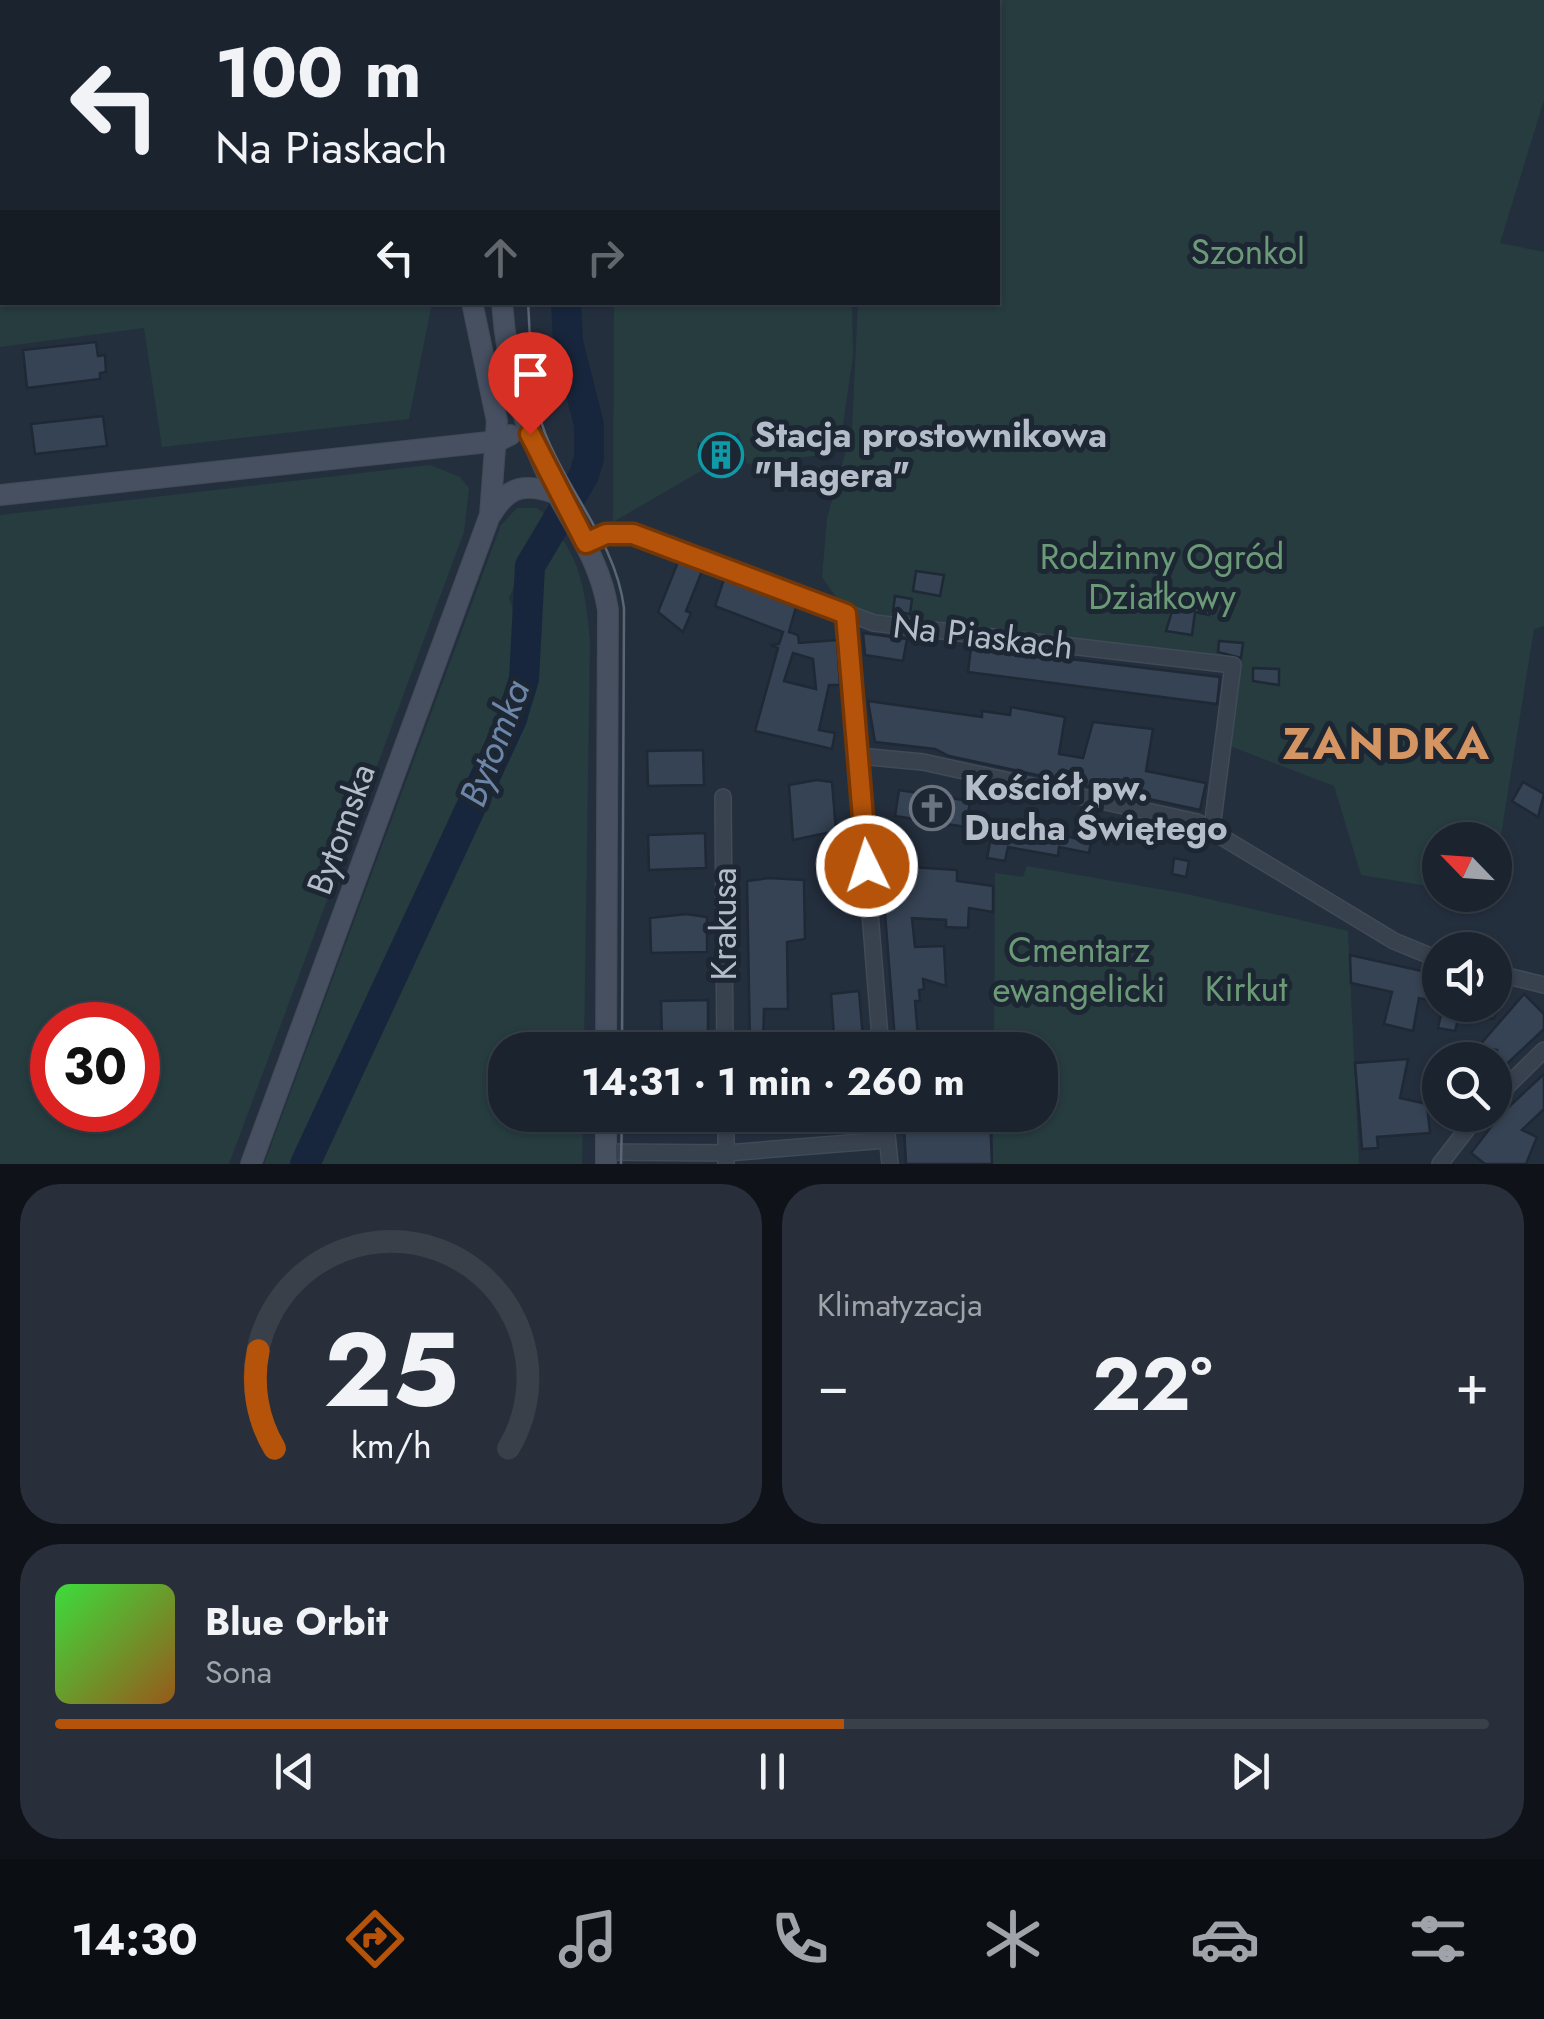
<!DOCTYPE html>
<html lang="pl">
<head>
<meta charset="utf-8">
<style>
	body { margin:0; font-family:Jost,sans-serif; background:#282f3a; color:#f1f3f6; height:100vh; display:flex; flex-direction:column; font-size:38px; white-space:nowrap }
	* { box-sizing:border-box; margin:0 }
	p { font-size:32px; color:#a0a4aa }
	.icon { flex:none; width:55px; height:55px; fill:none; stroke:currentColor; stroke-width:2; stroke-linecap:round; stroke-linejoin:round }
	.map { position:relative; height:1164px; overflow:hidden }
	.panel { display:flex; flex-direction:column; gap:20px; padding:20px; background:#0f1319; flex:1 }
	.panel>* { flex:none }
	.hud { position:absolute; left:0px; top:0px; width:1000px; height:305px; box-shadow:0 2px 8px #0004,0 0 0 2px #39404a; background:#1b232e; color:#f1f3f6; overflow:hidden }
	.needle { width:65px; rotate:295deg }
	.controls { position:absolute; left:1422px; top:822px; display:grid; gap:20px }
	.controls a { display:grid; place-items:center; width:90px; height:90px; border-radius:50%; background:#1b232e; box-shadow:0 2px 8px #0004,0 0 0 2px #39404a; font-size:50px }
	.speed { position:absolute; left:30px; top:1002px; display:flex; gap:20px; font-size:50px; font-weight:700; text-align:center }
	.speed>* { display:grid; place-content:center; width:130px; height:130px; border-radius:50%; background:#1b232e; box-shadow:0 2px 8px #0004,0 0 0 2px #39404a; line-height:1 }
	.speed .limit { border:15px solid #d22; background:#fff; color:#111 }
	.pin { position:absolute; display:grid; place-items:center; width:85px; height:85px; color:#fff; margin:-102px -42px; border-radius:50% 50% 50% 0; rotate:-45deg; box-shadow:0 0 10px #0007 }
	.pin .icon { rotate:45deg }
	.me { position:absolute; width:110px; margin:-55px; rotate:356deg; stroke-linejoin:round; filter:drop-shadow(0 0 8px #0008) }
	.turn { display:flex; align-items:center; gap:35px; height:210px; padding:0 50px; font-size:45px }
	.turn .icon { width:130px; height:130px; stroke-width:2.5 }
	.turn b { display:block; font-size:70px; line-height:85px }
	.lanes { display:flex; align-items:center; height:95px; padding:0 50px; background:#0003; justify-content:center; gap:50px; direction:ltr }
	.lanes .off { opacity:.35 }
	.big { font-size:75px; font-weight:700; line-height:1.1 }
	.panel .card { flex:1; display:flex; flex-direction:column; justify-content:center; gap:15px; min-width:0; padding:0 35px; border-radius:40px; background:#282f3a }
	.panel .dial { align-items:center; gap:0 }
	.dial svg { height:260px; overflow:visible; fill:none; stroke:#39404a; stroke-width:7; stroke-linecap:round; text-anchor:middle }
	.dial text { fill:#f1f3f6; stroke:none }
	.song { display:flex; align-items:center; gap:30px }
	.cover { width:120px; height:120px; border-radius:15px; background:linear-gradient(135deg,hsl(120 70% 55%),hsl(30 70% 35%)) }
	.played { height:10px; border-radius:5px; background:linear-gradient(90deg,#b45309 55%,#39404a 55%) }
	.keys { display:flex; justify-content:space-around; direction:ltr }
	.heat { display:flex; justify-content:space-between; align-items:center; font-size:55px; direction:ltr }
	.panel .tiles { flex:1; display:grid; gap:20px; grid-template-columns:1fr 1fr }
	.card:last-child { grid-column:span 2 }
	.trip { position:absolute; left:488px; top:1032px; width:570px; height:100px; border-radius:40px; background:#1b232e; box-shadow:0 2px 8px #0004,0 0 0 2px #39404a; font-weight:700; line-height:100px; text-align:center }
	.tabs { display:flex; height:160px; justify-content:space-around; align-items:center; background:#0b0e12; color:#a0a4aa }
	.tabs .icon { width:70px; height:70px }
	.tabs .on { color:#b45309 }
	.tabs b { font-size:45px; color:#f1f3f6 }
	.map>svg:first-child { display:block }
</style>
</head>
<body>
<div class="map">
<svg width="1544" height="1164" viewBox="0 0 1544 1164">
	<rect width="100%" height="100%" fill="#242f3e"/>
	<g fill="#263c3f" fill-rule="evenodd">
		<polygon points="0,0 437,0 2,2 2,302 432,303 409,419 162,447 144,328 0,347"/>
		<polygon points="844,0 1544,0 1544,100 1500,243 1544,252 1544,626 1534,629 1496,866 1495,840 1440,840 1440,888 1361,875 1334,786 1217,741 1229,661 852,620 822,577 827,518 852,429 858,303 998,302 998,2"/>
		<polygon points="614,303 852,303 853,356 840,445 830,454 747,464 739,433 697,443 701,471 613,522"/>
		<path d="M430,465L460,477L469,488L464,532L229,1164H0V515ZM52,1025H138V1110H52Z"/>
		<path d="M517,508H537L546,515L509,598C526,644 519,663 508,710L323,1096L295,1164H264L501,525Z"/>
		<path d="M560,536C583,567 586,601 590,639L584,1050H505V1115H583L582,1164H313L527,722L538,668L533,586Z"/>
		<polygon points="1027,866 1187,894 1348,931 1359,1164 993,1164 993,1115 1040,1115 1040,1050 994,1050 995,873 1023,877"/>
	</g>
	<g fill="none" stroke-linecap="round" stroke-linejoin="round">
		<g stroke="#17263c" stroke-width="30">
			<polyline points="541,0 541,2"/>
			<polyline points="305,1164 511,721 524,679 530,566 584,475 589,458 589,425 568,342 566,302"/>
		</g>
	</g>
	<g fill="#364354" stroke="#1f2835" stroke-width="2.5" fill-rule="evenodd">
		<polygon points="96,342 98,356 105,355 106,372 100,373 100,379 27,388 23,350"/>
		<polygon points="103,416 107,446 35,454 31,424"/>
		<polygon points="736,438 742,462 705,471 699,447"/>
		<polygon points="678,562 702,571 686,611 691,613 683,632 658,612"/>
		<polygon points="916,571 944,575 940,596 913,591"/>
		<path d="M724,579L796,607L789,632L798,635L799,643L837,640L840,685H829L819,730L835,733L832,749L755,731L778,648L770,645L779,644L783,632L715,606ZM793,653L813,659L816,689L784,681Z"/>
		<polygon points="1164,594 1212,602 1209,615 1195,612 1192,635 1166,631 1173,608 1162,605"/>
		<polygon points="895,596 912,599 910,614 893,611"/>
		<polygon points="863,633 907,639 903,661 865,655"/>
		<polygon points="1219,641 1243,643 1241,658 1218,652"/>
		<polygon points="971,647 1220,677 1217,704 968,672"/>
		<polygon points="1253,668 1279,669 1279,685 1253,681"/>
		<polygon points="868,701 982,717 982,711 1010,715 1011,707 1065,717 1059,754 1083,758 1093,722 1153,729 1146,771 1206,783 1200,810 949,756 935,749 875,742"/>
		<polygon points="703,750 704,785 648,786 647,751"/>
		<polygon points="817,780 832,782 836,831 793,840 789,785"/>
		<polygon points="1523,782 1544,794 1538,817 1512,801"/>
		<polygon points="899,790 970,801 966,827 895,816"/>
		<polygon points="1029,821 1059,826 1057,834 1091,842 1089,853 1059,847 1058,856 1008,847 1005,861 987,858 992,832 1027,838"/>
		<polygon points="705,833 706,868 649,870 648,835"/>
		<polygon points="880,850 907,851 911,867 957,870 957,881 993,886 993,912 969,908 968,928 946,927 946,920 912,918 915,947 944,946 946,986 923,979 924,989 919,990 920,1001 915,1001 918,1037 942,1034 944,1050 892,1050 895,1040"/>
		<polygon points="1174,858 1189,861 1186,877 1172,874"/>
		<polygon points="769,878 804,880 805,939 787,942 788,1009 764,1009 763,1047 750,1046 747,881"/>
		<polygon points="686,914 707,917 707,952 651,953 650,918"/>
		<polygon points="1350,955 1440,975 1440,1003 1419,998 1413,1031 1384,1024 1392,992 1351,983"/>
		<polygon points="859,991 864,1050 835,1050 831,994"/>
		<polygon points="1524,994 1544,1014 1544,1029 1495,1075 1497,1050 1478,1047"/>
		<polygon points="708,1000 708,1038 662,1038 661,1001"/>
		<polygon points="1443,1005 1497,1005 1494,1019 1460,1011 1455,1031 1438,1028"/>
		<polygon points="1408,1059 1400,1098 1427,1104 1430,1133 1377,1137 1378,1148 1362,1149 1355,1063"/>
		<polygon points="1544,1074 1544,1109 1522,1130 1537,1137 1526,1164 1485,1164 1471,1153 1500,1115"/>
		<rect x="668" y="1115" width="37" height="15"/>
		<rect x="771" y="1115" width="20" height="12"/>
		<polygon points="943,1115 990,1115 992,1164 906,1164 904,1126 943,1124"/>
	</g>
	<g fill="none" stroke-linecap="round" stroke-linejoin="round">
		<defs>
			<g id="street">
				<polyline points="587,543 606,534 633,533 874,623 1233,665 1212,828"/>
				<polyline points="846,613 881,1050"/>
				<polyline points="859,756 923,762 1197,822 1394,941 1440,960"/>
				<polyline points="723,797 725,1050"/>
				<polyline points="1495,973 1544,985"/>
				<polyline points="1495,1098 1544,1050"/>
				<polyline points="726,1115 726,1164"/>
				<polyline points="885,1115 890,1164"/>
				<polyline points="605,1152 726,1153 887,1140"/>
				<polyline points="1440,1164 1478,1115"/>
			</g>
			<g id="secondary">
				<polyline points="458,2 458,0"/>
				<polyline points="486,2 486,0"/>
				<path d="M502,302C507,372 524,430 556,492C578,533 601,564 608,610L606,1050"/>
				<polyline points="0,495 498,441 510,435"/>
				<path d="M492,513C509,485 527,483 557,494"/>
				<polyline points="251,1164 490,515 497,421 472,302"/>
				<polyline points="606,1164 606,1115"/>
			</g>
		</defs>
		<use href="#street" stroke="#414a57" stroke-width="18"/>
		<use href="#secondary" stroke="#414a57" stroke-width="22"/>
		<use href="#street" stroke="#38414e" stroke-width="15"/>
		<use href="#secondary" stroke="#465061" stroke-width="20"/>
		<g stroke="#5a6575" stroke-width="2.5">
			<polyline points="513,2 514,0"/>
			<path d="M528,302C531,345 529,392 545,433C568,493 616,543 624,608L622,1050"/>
			<polyline points="621,1164 622,1115"/>
		</g>
	</g>
	<g fill="none" stroke-linecap="round" stroke-linejoin="round">
		<defs>
			<polyline id="route" points="530,434 586,543 606,534 633,534 846,614 867,866"/>
		</defs>
		<use href="#route" stroke="#753606" stroke-width="25"/>
		<use href="#route" stroke="#b45309" stroke-width="18"/>
	</g>
	<defs>
		<symbol id="building-ring" viewBox="-11 -11 22 22"><circle r="9.5" fill="#1d2633" stroke="#0f9aa8" stroke-width="1.5"/><path d="M-4-6H4V6H1V3H-1V6H-4ZM-2.5-4.3h1.7v1.8h-1.7ZM.8-4.3h1.7v1.8H.8ZM-2.5-1h1.7V.8h-1.7ZM.8-1h1.7V.8H.8Z" fill="#0f9aa8"/></symbol>
		<symbol id="church-ring" viewBox="-11 -11 22 22"><circle r="9.5" fill="#1d2633" stroke="#6b7280" stroke-width="1.5"/><path d="M-1.2-6h2.4v3.5h3.3v2.4h-3.3V6h-2.4V-.1h-3.3v-2.4h3.3Z" fill="#6b7280"/></symbol>
	</defs>
	<g fill-rule="evenodd">
		<use href="#building-ring" x="696" y="430" width="50" height="50"/>
		<use href="#church-ring" x="907" y="783" width="50" height="50"/>
	</g>
	<g text-anchor="middle" dominant-baseline="central" stroke-width="10" stroke-linejoin="round" paint-order="stroke">
		<g font-size="35" fill="#6b9a76" stroke="#1d2633">
			<text x="1248" y="252">Szonkol</text>
			<text x="1162" y="557">Rodzinny Ogród<tspan x="1162" dy="40">Działkowy</tspan></text>
			<text x="1079" y="950">Cmentarz<tspan x="1079" dy="40">ewangelicki</tspan></text>
			<text x="1246" y="989">Kirkut</text>
		</g>
		<g font-size="35" font-weight="bold" fill="#b4bcc9" stroke="#1d2633" text-anchor="start">
			<text x="754" y="435">Stacja prostownikowa<tspan x="754" dy="40">"Hagera"</tspan></text>
			<text x="964" y="788">Kościół pw.<tspan x="964" dy="40">Ducha Świętego</tspan></text>
		</g>
		<g font-size="35" fill="#b4bcc9" stroke="#1d2633">
			<text transform="translate(983 636) rotate(7)">Na Piaskach</text>
			<text transform="translate(341 829) rotate(-70)">Bytomska</text>
			<text transform="translate(724 924) rotate(-90)">Krakusa</text>
		</g>
		<g font-size="38" font-style="italic" fill="#6d86a8" stroke="#1d2633">
			<text transform="translate(494 743) rotate(-69)">Bytomka</text>
		</g>
		<g font-size="45" font-weight="bold" letter-spacing="2.5" fill="#d59563" stroke="#1d2633">
			<text x="1387" y="743">ZANDKA</text>
		</g>
	</g>
</svg>
<div class="controls">
<a><svg class="needle" viewBox="-14 -14 28 28"><path d="M0-13l5 13h-10z" fill="#e53935"/><path d="M0 13l5-13h-10z" fill="#a0a4aa"/></svg></a>
<a><svg class="icon" aria-label="sound" viewBox="0 0 24 24"><path d="M4 9h4l5-4v14l-5-4H4zM17 9q2 3 0 6"/></svg></a>
<a><svg class="icon" aria-label="search" viewBox="0 0 24 24"><circle cx="10" cy="10" r="6"/><path d="M15 15l6 6"/></svg></a>
</div>
<div class="speed"><div class="limit">30</div></div>
<div class="pin" style="left:530px;top:434px;background:#d93025"><svg class="icon" aria-label="arrive" viewBox="0 0 24 24"><path d="M6 21V4h12l-3 4 3 4H6"/></svg></div>
<svg class="me" style="left:867px;top:866px" viewBox="-20 -20 40 40"><circle r="17" fill="#b45309" stroke="#fff" stroke-width="3"/><path d="M0-11L8 9 0 5-8 9z" fill="#fff"/></svg>
<div class="trip">14:31 · 1 min · 260 m</div>
<div class="hud">
<div class="turn"><svg class="icon" aria-label="left" viewBox="0 0 24 24"><path d="M17 20v-9H6M10 6l-5 5 5 5"/></svg><div><b>100 m</b>Na Piaskach</div></div>
<div class="lanes"><svg class="icon" aria-label="left" viewBox="0 0 24 24"><path d="M17 20v-9H6M10 6l-5 5 5 5"/></svg><svg class="icon off" aria-label="ahead" viewBox="0 0 24 24"><path d="M12 20V5M6 11l6-6 6 6"/></svg><svg class="icon off" aria-label="right" viewBox="0 0 24 24"><path d="M7 20v-9h11M14 6l5 5-5 5"/></svg></div>
</div>
</div>
<section class="panel">
<div class="tiles">
<div class="card dial"><svg viewBox="0 0 100 80">
<path d="M14 69A42 42 0 1 1 86 69"/>
<path d="M14 69A42 42 0 0 1 9 39" stroke="#b45309"/>
<text x="50" y="56" font-size="32" font-weight="700">25</text>
<text x="50" y="72" font-size="11">km/h</text>
</svg></div>
<div class="card"><p>Klimatyzacja</p>
<div class="heat"><a>−</a><b class="big">22°</b><a>+</a></div>
</div>
<div class="card">
<div class="song"><i class="cover"></i><div><b>Blue Orbit</b><p>Sona</p></div></div>
<div class="played"></div>
<div class="keys"><svg class="icon" aria-label="previous" viewBox="0 0 24 24"><path d="M18 5L8 12l10 7zM5 5v14"/></svg><svg class="icon" aria-label="pause" viewBox="0 0 24 24"><path d="M8 5v14M16 5v14"/></svg><svg class="icon" aria-label="next" viewBox="0 0 24 24"><path d="M6 5l10 7-10 7zM19 5v14"/></svg></div>
</div>
</div>
</section>
<nav class="tabs">
<b>14:30</b>
<svg class="icon on" aria-label="directions" viewBox="0 0 24 24"><path d="M12 3l9 9-9 9-9-9zM9 14v-3h6M13 9l2 2-2 2"/></svg>
<svg class="icon" aria-label="music" viewBox="0 0 24 24"><path d="M9 18V5l10-2v13"/><circle cx="6" cy="18" r="3"/><circle cx="16" cy="16" r="3"/></svg>
<svg class="icon" aria-label="phone" viewBox="0 0 24 24"><path d="M5 4h4l2 5-3 2q2 4 5 5l2-3 5 2v4C11 20 4 13 5 4z"/></svg>
<svg class="icon" aria-label="climate" viewBox="0 0 24 24"><path d="M12 3v18M4 7l16 10M4 17L20 7"/></svg>
<svg class="icon" aria-label="car" viewBox="0 0 24 24"><path d="M5 17H2v-5l4-1 3-4h7l3 4 3 1v5h-3M9 17h6M6 11h13"/><circle cx="7" cy="17" r="2"/><circle cx="17" cy="17" r="2"/></svg>
<svg class="icon" aria-label="filters" viewBox="0 0 24 24"><path d="M4 7h16M4 17h16"/><circle cx="9" cy="7" r="2"/><circle cx="15" cy="17" r="2"/></svg>
</nav>
</body>
</html>
